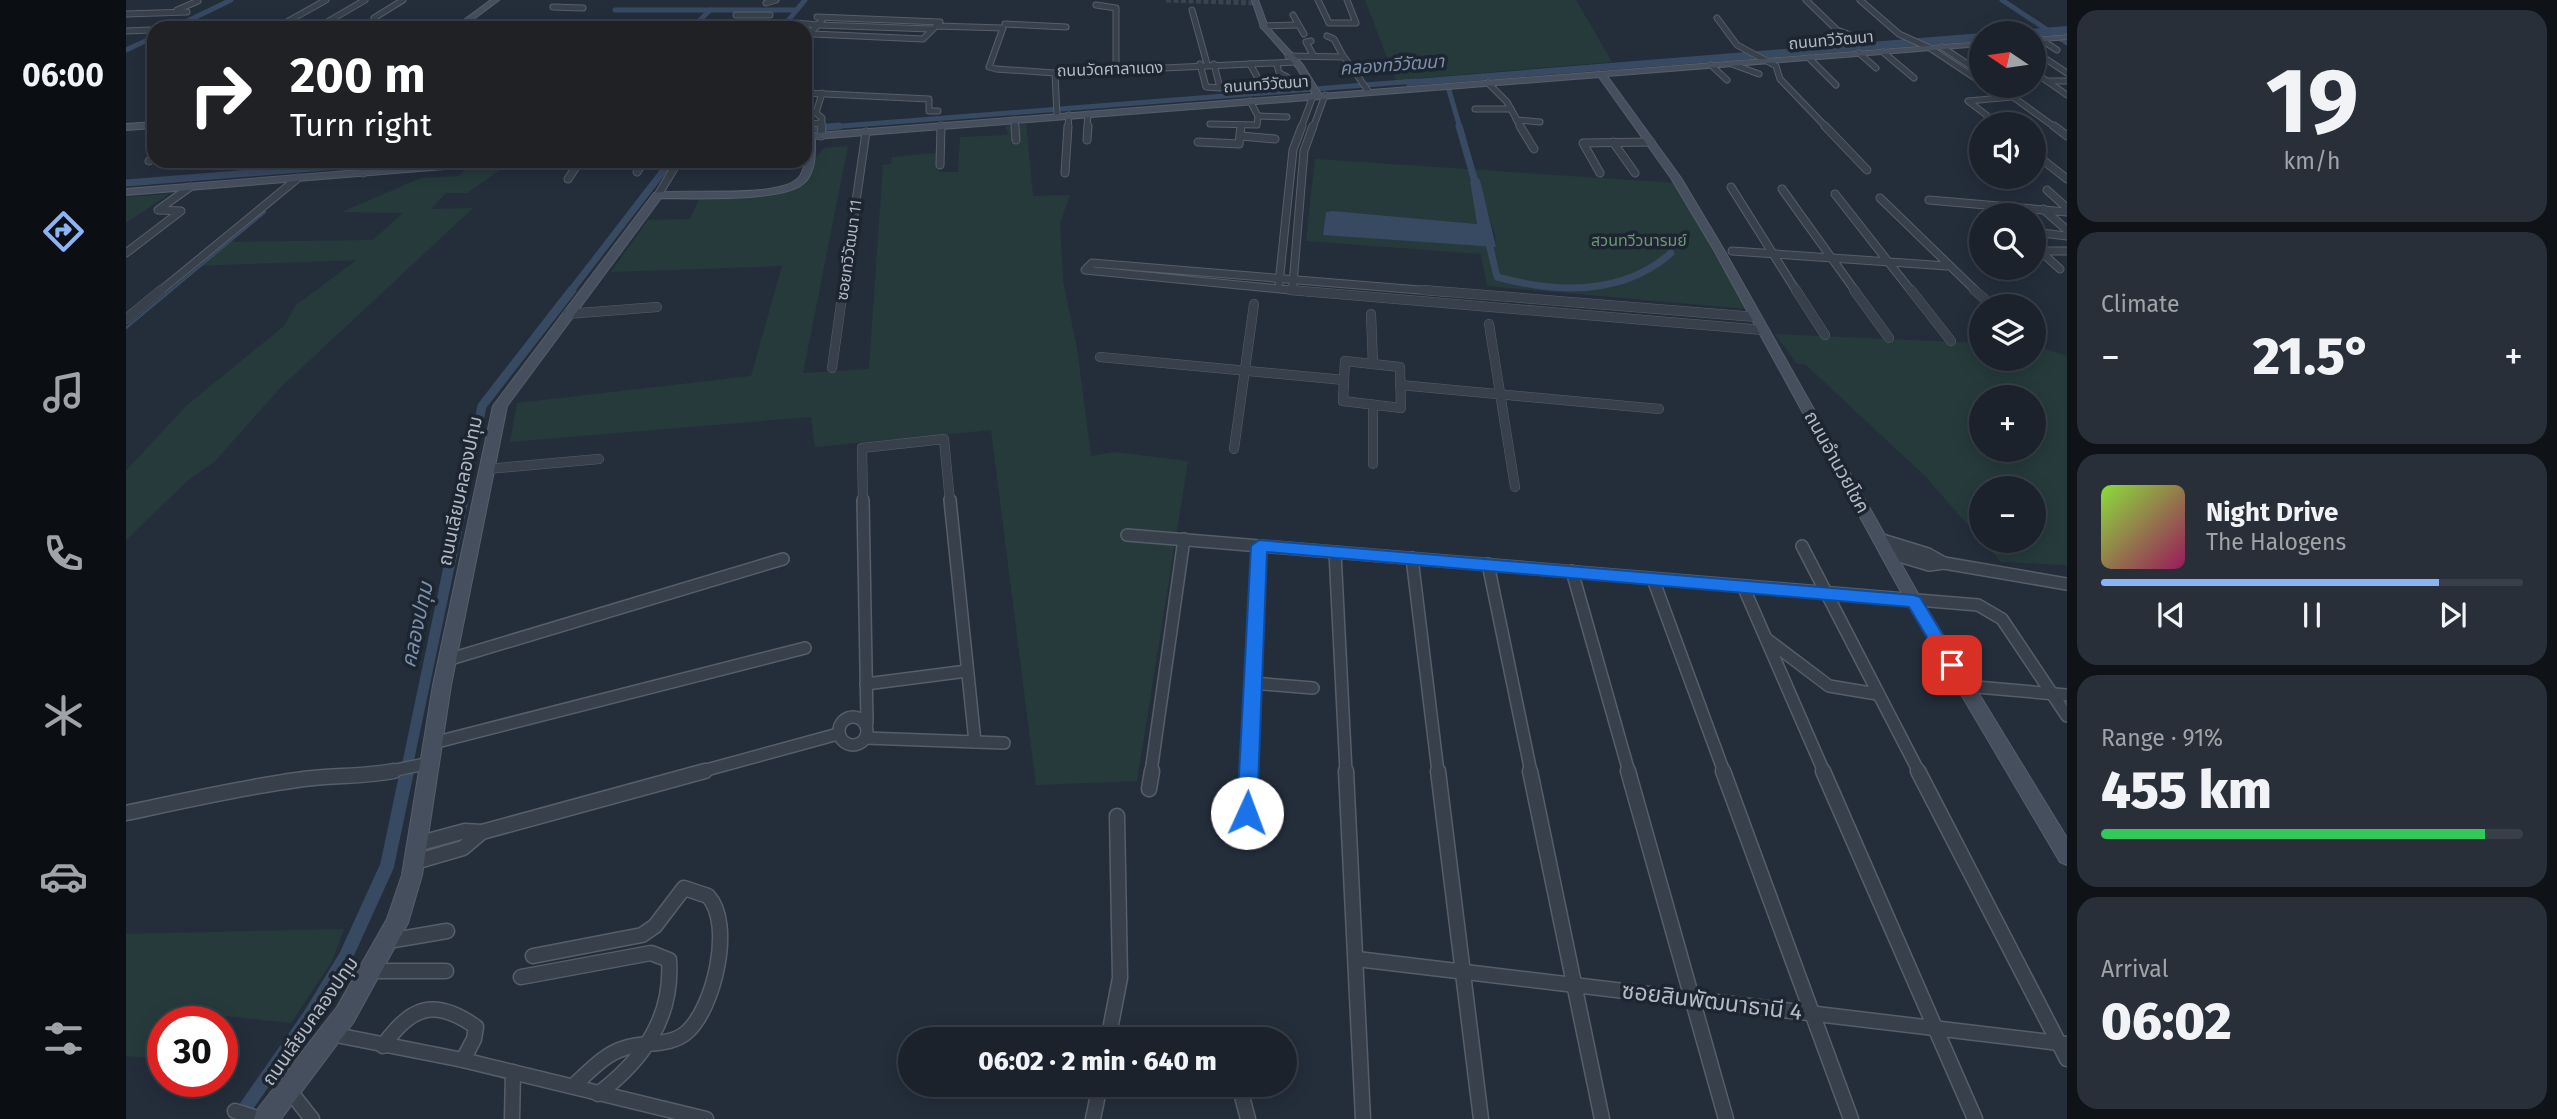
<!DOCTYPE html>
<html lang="en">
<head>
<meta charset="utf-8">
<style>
	body { margin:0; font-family:"Fira Sans","Noto Sans Thai",sans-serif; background:#282f38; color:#f1f3f6; height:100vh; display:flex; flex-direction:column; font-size:26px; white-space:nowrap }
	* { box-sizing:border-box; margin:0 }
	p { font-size:23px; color:#a0a4a9 }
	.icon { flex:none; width:38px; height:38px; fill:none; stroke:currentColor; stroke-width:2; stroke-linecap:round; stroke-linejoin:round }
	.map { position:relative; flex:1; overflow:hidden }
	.side { display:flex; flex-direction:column; gap:10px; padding:10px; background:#0f1318; width:490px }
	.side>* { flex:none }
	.hud { position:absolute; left:21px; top:21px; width:665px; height:147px; border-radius:21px; box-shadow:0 4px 18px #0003,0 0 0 2px #393f48; background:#202124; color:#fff; overflow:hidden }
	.needle { width:46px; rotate:283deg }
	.controls { position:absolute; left:1843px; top:21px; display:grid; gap:14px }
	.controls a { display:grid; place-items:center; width:77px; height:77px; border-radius:50%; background:#1b222c; box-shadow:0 4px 18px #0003,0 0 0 2px #393f48; font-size:35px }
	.speed { position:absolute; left:21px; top:1006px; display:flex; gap:14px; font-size:35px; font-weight:700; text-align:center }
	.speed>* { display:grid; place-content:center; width:91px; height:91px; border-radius:50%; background:#1b222c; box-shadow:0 4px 18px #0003,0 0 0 2px #393f48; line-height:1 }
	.speed .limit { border:10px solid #d22; background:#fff; color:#111 }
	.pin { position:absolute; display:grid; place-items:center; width:60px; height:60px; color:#fff; margin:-30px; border-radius:14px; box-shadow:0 4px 10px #0006 }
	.me { position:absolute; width:77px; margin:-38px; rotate:2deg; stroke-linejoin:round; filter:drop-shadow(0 0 5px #0008) }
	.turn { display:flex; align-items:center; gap:24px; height:147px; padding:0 28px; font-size:32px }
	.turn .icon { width:91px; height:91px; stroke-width:2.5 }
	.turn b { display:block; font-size:49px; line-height:60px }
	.big { font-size:52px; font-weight:800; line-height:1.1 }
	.side .widget { flex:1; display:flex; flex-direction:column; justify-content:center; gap:10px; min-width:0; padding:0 24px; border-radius:21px; background:#282f38 }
	.side .dial { align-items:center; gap:0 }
	.dial b { font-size:91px; line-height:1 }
	.song { display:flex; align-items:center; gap:21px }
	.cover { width:84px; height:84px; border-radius:10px; background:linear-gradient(135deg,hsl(90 70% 55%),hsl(330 70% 35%)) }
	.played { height:7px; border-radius:4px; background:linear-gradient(90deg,#8bb4f4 80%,#393f48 80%) }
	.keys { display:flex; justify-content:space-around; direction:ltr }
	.heat { display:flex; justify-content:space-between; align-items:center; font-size:38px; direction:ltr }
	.charge { height:10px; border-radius:5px; background:linear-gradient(90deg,#34c759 91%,#393f48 0) }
	.trip { position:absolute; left:772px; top:1027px; width:399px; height:70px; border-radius:35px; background:#1b222c; box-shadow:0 4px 18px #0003,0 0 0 2px #393f48; font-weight:800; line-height:70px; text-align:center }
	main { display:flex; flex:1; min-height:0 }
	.tab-bar { display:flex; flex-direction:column; width:126px; justify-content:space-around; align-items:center; background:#0b0e12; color:#a0a4a9 }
	.tab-bar .icon { width:49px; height:49px }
	.tab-bar .selected { color:#8bb4f4 }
	.tab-bar b { font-size:32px; color:#f1f3f6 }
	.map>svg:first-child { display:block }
</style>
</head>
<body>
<main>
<nav class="tab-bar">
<b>06:00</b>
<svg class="icon selected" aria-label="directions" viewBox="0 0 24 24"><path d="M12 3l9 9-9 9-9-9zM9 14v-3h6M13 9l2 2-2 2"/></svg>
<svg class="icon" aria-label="music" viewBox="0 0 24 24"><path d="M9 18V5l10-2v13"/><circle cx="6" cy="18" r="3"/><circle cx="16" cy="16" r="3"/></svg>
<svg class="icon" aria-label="phone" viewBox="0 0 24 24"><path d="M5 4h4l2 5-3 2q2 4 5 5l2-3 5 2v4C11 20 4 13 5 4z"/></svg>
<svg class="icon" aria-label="climate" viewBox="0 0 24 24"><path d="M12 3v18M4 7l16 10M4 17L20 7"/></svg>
<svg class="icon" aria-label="car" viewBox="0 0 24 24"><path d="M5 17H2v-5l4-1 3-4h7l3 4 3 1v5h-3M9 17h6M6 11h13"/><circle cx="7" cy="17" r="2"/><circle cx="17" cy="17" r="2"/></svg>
<svg class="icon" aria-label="filters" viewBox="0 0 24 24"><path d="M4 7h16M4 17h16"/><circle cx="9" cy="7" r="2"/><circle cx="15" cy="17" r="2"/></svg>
</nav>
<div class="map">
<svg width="1941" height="1119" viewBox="0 0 1941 1119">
	<rect width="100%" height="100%" fill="#242e3b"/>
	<g fill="#263a3c" fill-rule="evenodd">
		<polygon points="1239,0 1450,0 1486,62 1270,80"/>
		<polygon points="900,124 907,196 944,195 934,223 937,281 951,348 965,456 988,452 1062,461 1011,781 910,785 865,430 689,447 685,417 384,442 391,403 625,376 656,266 485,272 522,220 564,219 574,198 668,189 680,184 689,158 698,148 722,146 677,373 743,369 757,165 765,164 766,157 811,153 813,172 832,172 834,137 883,135 879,126"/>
		<path d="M1189,159L1550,183L1621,309L1361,286L1355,254L1180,241ZM1350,178L1369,235L1370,247L1197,234L1200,212L1207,211L1351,224L1344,181Z"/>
		<polygon points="340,169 375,169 341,193 320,193 305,209 347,208 155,387 89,461 61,481 0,540 0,471 60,406 158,326 170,305 231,260 69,266 97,242 247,240 277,213 216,212 295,178 333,176"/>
		<polygon points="43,194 0,223 0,197"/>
		<path d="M1649,334L1855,343V359H1908V345L1941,356V565L1875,562L1856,541H1908V488H1855V540L1799,476L1679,364H1671ZM1855,397H1908V450H1855Z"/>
		<polygon points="218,929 206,961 165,1023 90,1015 85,1022 37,1022 37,1059 0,1056 0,934"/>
	</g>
	<g fill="#384962">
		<polygon points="1941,26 1941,34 1908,37 1908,33 1855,33 1855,41 1281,86 1276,80"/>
		<polygon points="1350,177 1354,180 1370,247 1197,235 1200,212 1207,211 1351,224 1344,181"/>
	</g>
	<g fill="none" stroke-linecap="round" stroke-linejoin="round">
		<polyline stroke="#384962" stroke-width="2.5" points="0,328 139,212"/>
		<g stroke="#384962" stroke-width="5">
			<polyline points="1876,0 1941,43"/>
			<polyline points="489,10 671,10"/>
			<polyline points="47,28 105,0"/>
			<polyline points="566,28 584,10"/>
			<polyline points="656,28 679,0"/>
			<polyline points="0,50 28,37"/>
			<polyline points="1323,90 1334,128"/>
			<polyline points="691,128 1290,81"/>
		</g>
		<g stroke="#384962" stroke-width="7">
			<polyline points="1333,126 1352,192"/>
			<polyline points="679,129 713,126"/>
			<polyline points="0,183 273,161"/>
			<path d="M1361,235L1371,277C1430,293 1496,296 1545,253"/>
			<polyline points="444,292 545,161"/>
		</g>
		<polyline stroke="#384962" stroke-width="9" points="336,502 356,406 446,290"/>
		<polyline stroke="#384962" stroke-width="11" points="280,772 337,500"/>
		<polyline stroke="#384962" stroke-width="14" points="113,1117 184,1015 220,956 261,866 281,771"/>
		<polyline stroke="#394350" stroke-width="5" stroke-dasharray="5 2.5" stroke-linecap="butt" points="1040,0 1129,3"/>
		<defs>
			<g id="street-far4">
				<polyline points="1192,0 1203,23 1230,23 1221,0"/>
				<polyline points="1680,0 1711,30 1730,37"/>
				<polyline points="1734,0 1773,34 1804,48 1855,82"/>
				<polyline points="640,3 650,0"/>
				<polyline points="970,5 990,8 990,70"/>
				<polyline points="427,7 457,8"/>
				<polyline points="51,10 72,1"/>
				<polyline points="1066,10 1081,64"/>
				<polyline points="0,14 61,12"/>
				<polyline points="610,15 644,15"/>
				<polyline points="1167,15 1178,34"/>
				<polyline points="691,17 814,22"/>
				<polyline points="248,18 277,0"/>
				<polyline points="1591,18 1611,45 1650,66 1654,79 1701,128"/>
				<polyline points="696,20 692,25 805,29"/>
				<polyline points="670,23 692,25 685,32 687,34 797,39 810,26 877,28 863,67 870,69 929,73 1170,62"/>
				<polyline points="879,24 940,27"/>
				<polyline points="601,25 629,25"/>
				<polyline points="1137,26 1172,25"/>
				<polyline points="150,28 200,0"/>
				<polyline points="191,28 239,0"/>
				<polyline points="225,28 231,24"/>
				<polyline points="0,31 24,30"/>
				<polyline points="1201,36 1208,39 1217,56"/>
				<polyline points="1914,39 1931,50"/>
				<polyline points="1185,41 1180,42 1187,55"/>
				<polyline points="1679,46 1739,42"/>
				<polyline points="1816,47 1855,73"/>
				<polyline points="1908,51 1941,73"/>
				<polyline points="1757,52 1788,78"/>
				<polyline points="1733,53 1750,68"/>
				<polyline points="1162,56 1218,57 1243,92"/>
				<polyline points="1683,58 1710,85"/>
				<polyline points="1074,64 1080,87 1094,88 1088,64"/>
				<polyline points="1124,64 1134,82"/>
				<polyline points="1151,64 1153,73 1161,77"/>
				<polyline points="1606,64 1633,74"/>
				<polyline points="1585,65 1601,80"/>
				<polyline points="1908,72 1941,95"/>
				<polyline points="929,73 931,116"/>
				<polyline points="1921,81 1941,81"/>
				<polyline points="1362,83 1381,102 1391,120 1414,122"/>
				<polyline points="1872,86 1930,128"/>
				<polyline points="679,93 803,99 803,111 812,111"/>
				<polyline points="28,96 23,99 28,100"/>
				<polyline points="1349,109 1385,109"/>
				<polyline points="1132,116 1161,117"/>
				<polyline points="1390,119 1395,128"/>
				<polyline points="888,120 889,128"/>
				<polyline points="679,124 696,123"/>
				<polyline points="1084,124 1131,125 1132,116 1124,101"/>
				<polyline points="1872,124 1842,101 1886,97"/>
				<polyline points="695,128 696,118 690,113 696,93"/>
				<polyline points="942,128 943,115"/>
				<polyline points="961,128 962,114"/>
				<polyline points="1115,128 1115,125"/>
				<polyline points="1175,128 1187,96"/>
				<polyline points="1187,128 1199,95"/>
			</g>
			<g id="street-far3">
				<polyline points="889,126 890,140"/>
				<polyline points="1394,126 1408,149"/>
				<polyline points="1699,126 1741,170"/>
				<polyline points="1928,126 1941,136"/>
				<polyline points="695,136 696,126"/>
				<polyline points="1115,136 1149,139"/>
				<polyline points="961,140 962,126"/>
				<polyline points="1072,142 1113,144 1115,126"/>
				<polyline points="1487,142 1509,173"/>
				<polyline points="1908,153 1941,179"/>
				<polyline points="23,161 28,158"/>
				<polyline points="814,165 815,126"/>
				<polyline points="511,172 518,161"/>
				<polyline points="237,173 245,161"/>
				<polyline points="939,173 942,126"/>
				<polyline points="1474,173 1457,143 1525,142"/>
				<polyline points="442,179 454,161"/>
				<polyline points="1605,187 1671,292"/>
				<polyline points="1656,189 1730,292"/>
				<polyline points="1921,190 1941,208"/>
				<polyline points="1709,194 1786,292"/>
				<polyline points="532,195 550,165"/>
				<polyline points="1754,198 1851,292"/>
				<polyline points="1803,200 1941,212"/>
				<polyline points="1917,209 1941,230"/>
				<polyline points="1908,232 1941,236"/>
				<polyline points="1606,251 1821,266"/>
				<polyline points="0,253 55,211 32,210 64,187"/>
				<polyline points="1934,269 1914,251 1941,251"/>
				<polyline points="1153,283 1167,150 1176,126"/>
				<polyline points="1167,284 1178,151 1187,126"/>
				<polyline points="33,292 172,178"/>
				<polyline points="717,292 740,132"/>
				<polyline points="1185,292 959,270 966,263 1318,292"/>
			</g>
			<g id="street-far2">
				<polyline points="1164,290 1637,330"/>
				<polyline points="1297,290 1630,317"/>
				<polyline points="1670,290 1699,335"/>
				<polyline points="1728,290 1763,338"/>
				<polyline points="1785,290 1825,341"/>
				<polyline points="1848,290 1867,306"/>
				<polyline points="441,314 531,307"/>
				<polyline points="1245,314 1247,364"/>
				<polyline points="0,319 35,290"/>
				<polyline points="1363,324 1389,487"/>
				<polyline points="974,357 1218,380"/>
				<polygon points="1219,361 1274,367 1275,408 1217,401"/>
				<polyline points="706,368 717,290"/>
				<polyline points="1274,385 1533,409"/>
				<polyline points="1247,405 1247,464"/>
				<polyline points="1108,449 1128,304"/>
				<polyline points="361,469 473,459"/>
				<polyline points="737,502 736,448 818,439 824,502"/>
			</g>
			<g id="street-far1">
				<polyline points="737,500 741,722"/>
				<polyline points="824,500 849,742"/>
				<polyline points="1001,535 1852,605 1876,619 1941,716"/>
				<polyline points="1753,539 1802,554 1818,563 1803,565 1760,552"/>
				<polyline points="1676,546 1793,772"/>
				<polyline points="1209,552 1220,772"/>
				<polyline points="1286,558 1312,772"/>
				<polyline points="1818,563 1941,584"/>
				<polyline points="1362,564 1405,772"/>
				<polyline points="1446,571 1503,772"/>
				<polyline points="1527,579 1598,772"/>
				<polyline points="1617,586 1698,772"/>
				<polyline points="1642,640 1703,686 1751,694"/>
				<polyline points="321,660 657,559"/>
				<polyline points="1126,683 1187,688"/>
				<polyline points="740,684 841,671"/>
				<polyline points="1839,686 1941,695"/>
				<circle cx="727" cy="731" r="14"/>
				<polyline points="740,738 878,743"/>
				<polyline points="307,743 679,648"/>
				<polyline points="260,772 304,763"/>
				<polyline points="573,772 712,734"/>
				<polyline points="1025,772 1058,539"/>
				<polyline points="1123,772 1133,546"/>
			</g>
			<g id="street">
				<polyline points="1220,771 1237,1119"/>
				<polyline points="1312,771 1355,1119"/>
				<polyline points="1404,771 1476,1119"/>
				<polyline points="1502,771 1600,1119"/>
				<polyline points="1597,771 1725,1119"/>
				<polyline points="1697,771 1849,1119"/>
				<polyline points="1792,771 1941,1059"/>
				<polyline points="1023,789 1026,771"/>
				<path d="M0,813C57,801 113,788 171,780C204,775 236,777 268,771"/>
				<polyline points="1121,813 1123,771"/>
				<polyline points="356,832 579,771"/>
				<polyline points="289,862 337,848 356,832 339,831 291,844"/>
				<polyline points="262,941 321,931"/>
				<path d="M407,956L516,935L529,926L558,888L582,896C608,924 588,1008 561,1032C544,1047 519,1041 499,1048C478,1054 463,1072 447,1086"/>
				<polyline points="1231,959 1941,1044"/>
				<polyline points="246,971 320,971"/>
				<path d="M395,977L525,953L543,960C547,1018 517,1060 472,1094"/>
				<polyline points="205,1034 337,1060 580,1119"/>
				<polyline points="982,1040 994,978 991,816"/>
				<path d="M257,1046C284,1007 308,997 350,1027L348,1039L337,1060"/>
				<polyline points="1113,1085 1122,1119"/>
				<polyline points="163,1090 186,1119"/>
				<polyline points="109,1111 134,1119"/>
				<polyline points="386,1119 387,1072"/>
				<polyline points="967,1119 974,1085"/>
			</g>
			<g id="secondary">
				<polygon points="365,0 373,0 336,28 327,28"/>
				<path d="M1126,0H1132L1142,27L1177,65L1195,94L1855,42V46L1481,76L1555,178L1598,250L1795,599L1941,838V865L1934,862L1780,601L1588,250L1545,178L1473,77L689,139C689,153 690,169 680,181C663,203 564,198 535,198L381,406L325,685L296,875L282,923L227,1023L155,1119H128L131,1110L211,1007L261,919L276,875L307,685L367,406L528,193C557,188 658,200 674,176C682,163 679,146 679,134L1187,94L1171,68L1135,27Z"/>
				<polygon points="1941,35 1941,39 1908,42 1908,38"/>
				<polygon points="28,122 28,128 0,130 0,124"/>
				<polygon points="345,161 385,161 380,164 0,195 0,189"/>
			</g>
		</defs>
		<use href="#street-far4" stroke="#565e69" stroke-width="7"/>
		<use href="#street-far3" stroke="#565e69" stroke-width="9"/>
		<use href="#street-far2" stroke="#565e69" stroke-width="10"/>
		<use href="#street-far1" stroke="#565e69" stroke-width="14"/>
		<use href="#street" stroke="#565e69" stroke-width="17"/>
		<use href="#secondary" stroke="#565e69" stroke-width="2"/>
		<use href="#street-far4" stroke="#38404b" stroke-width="5"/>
		<use href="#street-far3" stroke="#38404b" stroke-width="7"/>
		<use href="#street-far2" stroke="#38404b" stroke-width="9"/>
		<use href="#street-far1" stroke="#38404b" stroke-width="11"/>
		<use href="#street" stroke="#38404b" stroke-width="14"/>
		<use href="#secondary" fill="#464f5e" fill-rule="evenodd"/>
	</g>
	<polygon fill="#1a73e8" stroke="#114b97" stroke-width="2" points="1133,540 1788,595 1794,597 1835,665 1826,671 1820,669 1783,607 1141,552 1131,813 1128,819 1121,821 1114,819 1111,813 1125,546"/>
	<g text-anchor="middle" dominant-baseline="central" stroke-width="7" stroke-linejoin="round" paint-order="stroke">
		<g font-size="16" fill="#b3bbc7" stroke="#1d2530">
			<text transform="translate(1705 40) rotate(-5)">ถนนทวีวัฒนา</text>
			<text transform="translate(984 69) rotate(-2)">ถนนวัดศาลาแดง</text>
			<text transform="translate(1140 84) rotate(-4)">ถนนทวีวัฒนา</text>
			<text transform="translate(723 250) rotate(-82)">ซอยทวีวัฒนา 11</text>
		</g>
		<g font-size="16" fill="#6b9775" stroke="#1d2530">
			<text x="1513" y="240">สวนทวีวนารมย์</text>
		</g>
		<g font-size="18" font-style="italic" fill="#7c91ae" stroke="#1d2530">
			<text transform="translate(1266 65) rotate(-4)">คลองทวีวัฒนา</text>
		</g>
		<g font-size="19" fill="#b3bbc7" stroke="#1d2530">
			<text transform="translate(1711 462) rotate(61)">ถนนอำนวยโชค</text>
			<text transform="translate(334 491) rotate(-78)">ถนนเลียบคลองปทุม</text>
			<text transform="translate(184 1021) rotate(-55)">ถนนเลียบคลองปทุม</text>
		</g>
		<g font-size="21" font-style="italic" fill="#7c91ae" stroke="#1d2530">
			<text transform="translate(291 625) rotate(-78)">คลองปทุม</text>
		</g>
		<g font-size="23" fill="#b3bbc7" stroke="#1d2530">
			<text transform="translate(1586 1001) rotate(7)">ซอยสินพัฒนาธานี 4</text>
		</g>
	</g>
</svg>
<div class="controls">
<a><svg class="needle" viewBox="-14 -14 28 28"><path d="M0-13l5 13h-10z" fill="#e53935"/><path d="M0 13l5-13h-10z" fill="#a0a4a9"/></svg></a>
<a><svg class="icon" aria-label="sound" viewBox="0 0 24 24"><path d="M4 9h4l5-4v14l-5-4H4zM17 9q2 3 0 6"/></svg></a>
<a><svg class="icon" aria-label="search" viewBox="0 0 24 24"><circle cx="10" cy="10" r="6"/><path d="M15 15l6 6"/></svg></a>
<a><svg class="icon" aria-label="layers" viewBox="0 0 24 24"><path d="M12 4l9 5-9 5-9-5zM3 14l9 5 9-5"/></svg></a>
<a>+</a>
<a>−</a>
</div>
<div class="speed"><div class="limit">30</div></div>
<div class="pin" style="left:1826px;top:665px;background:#d93025"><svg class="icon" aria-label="arrive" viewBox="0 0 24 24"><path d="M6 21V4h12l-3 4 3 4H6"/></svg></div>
<svg class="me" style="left:1121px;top:813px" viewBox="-20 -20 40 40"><circle r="19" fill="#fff"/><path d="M0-13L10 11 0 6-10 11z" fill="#1a73e8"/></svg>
<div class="trip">06:02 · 2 min · 640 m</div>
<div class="hud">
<div class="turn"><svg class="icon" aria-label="right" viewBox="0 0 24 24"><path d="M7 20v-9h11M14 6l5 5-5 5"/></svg><div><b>200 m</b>Turn right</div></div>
</div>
</div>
<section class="side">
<div class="widget dial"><b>19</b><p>km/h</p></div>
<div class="widget"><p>Climate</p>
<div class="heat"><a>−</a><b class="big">21.5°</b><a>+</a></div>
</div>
<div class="widget">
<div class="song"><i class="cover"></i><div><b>Night Drive</b><p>The Halogens</p></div></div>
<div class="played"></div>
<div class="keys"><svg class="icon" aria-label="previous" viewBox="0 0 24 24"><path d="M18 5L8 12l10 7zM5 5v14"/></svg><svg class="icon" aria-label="pause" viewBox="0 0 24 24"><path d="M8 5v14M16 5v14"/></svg><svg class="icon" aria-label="next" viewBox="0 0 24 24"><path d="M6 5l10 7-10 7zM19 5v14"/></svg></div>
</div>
<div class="widget"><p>Range · 91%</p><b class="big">455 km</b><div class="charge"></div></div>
<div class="widget"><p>Arrival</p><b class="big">06:02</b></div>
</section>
</main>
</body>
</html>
